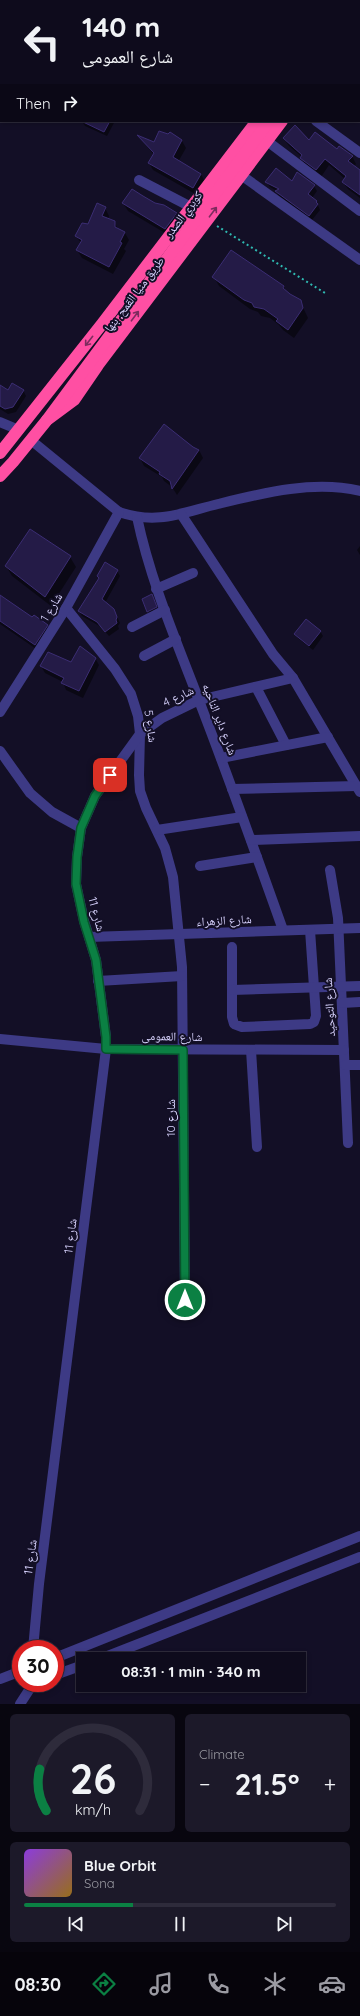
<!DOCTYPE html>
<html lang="en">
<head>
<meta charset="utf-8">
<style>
	body { margin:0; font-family:Quicksand,"Noto Naskh Arabic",sans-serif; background:#1c1929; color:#f1f3f6; height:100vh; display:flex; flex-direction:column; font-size:15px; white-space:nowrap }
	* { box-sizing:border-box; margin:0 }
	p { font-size:13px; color:#9b9ba3 }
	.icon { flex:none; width:22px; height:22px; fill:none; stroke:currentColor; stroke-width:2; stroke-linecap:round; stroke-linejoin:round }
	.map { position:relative; height:1704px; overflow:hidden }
	.details { display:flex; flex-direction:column; gap:10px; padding:10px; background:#08060f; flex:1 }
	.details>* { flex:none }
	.guide { position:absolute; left:0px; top:0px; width:360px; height:122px; box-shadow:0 2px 6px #0003,0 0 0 1px #2e2b3b; background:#0e0b1c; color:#f1f3f6; overflow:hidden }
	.speed { position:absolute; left:12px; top:1640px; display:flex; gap:8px; font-size:20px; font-weight:700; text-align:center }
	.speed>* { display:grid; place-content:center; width:52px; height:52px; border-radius:50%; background:#0e0b1c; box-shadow:0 2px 6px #0003,0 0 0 1px #2e2b3b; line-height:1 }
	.speed .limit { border:6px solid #d22; background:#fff; color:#111 }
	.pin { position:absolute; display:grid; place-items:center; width:34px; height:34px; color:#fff; margin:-17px; border-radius:8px; box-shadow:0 2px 6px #0006 }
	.me { position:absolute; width:44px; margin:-22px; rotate:0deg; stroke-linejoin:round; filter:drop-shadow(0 0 3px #0008) }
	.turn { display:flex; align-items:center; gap:14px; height:84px; padding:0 16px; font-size:18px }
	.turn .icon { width:52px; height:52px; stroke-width:2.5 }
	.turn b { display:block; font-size:28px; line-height:34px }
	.then { display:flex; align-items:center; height:38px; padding:0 16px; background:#0003; gap:8px; font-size:15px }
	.big { font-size:30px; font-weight:700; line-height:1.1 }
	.details .tile { flex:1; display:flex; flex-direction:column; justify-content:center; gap:6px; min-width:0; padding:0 14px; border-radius:6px; background:#1c1929 }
	.details .dial { align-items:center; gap:0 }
	.dial svg { height:104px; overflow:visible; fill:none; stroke:#2e2b3b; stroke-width:7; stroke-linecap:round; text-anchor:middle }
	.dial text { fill:#f1f3f6; stroke:none }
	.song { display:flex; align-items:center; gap:12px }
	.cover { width:48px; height:48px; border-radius:6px; background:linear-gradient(135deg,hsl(270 70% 55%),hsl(40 70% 35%)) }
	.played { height:4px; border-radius:2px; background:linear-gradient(90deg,#0b8043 35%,#2e2b3b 35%) }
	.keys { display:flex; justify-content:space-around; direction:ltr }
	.heat { display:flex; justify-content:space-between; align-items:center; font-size:22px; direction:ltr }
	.details .tiles { flex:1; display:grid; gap:10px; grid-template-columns:1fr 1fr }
	.tile:last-child { grid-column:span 2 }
	.trip { position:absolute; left:76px; top:1652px; width:230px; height:40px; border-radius:0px; background:#0e0b1c; box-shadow:0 2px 6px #0003,0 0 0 1px #2e2b3b; font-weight:700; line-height:40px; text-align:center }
	.tabs { display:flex; height:64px; justify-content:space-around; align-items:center; background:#06040b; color:#9b9ba3 }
	.tabs .icon { width:28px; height:28px }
	.tabs .active { color:#0b8043 }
	.tabs b { font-size:18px; color:#f1f3f6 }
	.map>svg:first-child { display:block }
</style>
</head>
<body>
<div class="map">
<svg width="360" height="1704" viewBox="0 0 360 1704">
	<rect width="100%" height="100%" fill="#130f26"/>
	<g fill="#0007">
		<polygon points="82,121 115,121 107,136 85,126"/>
		<polygon points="170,133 182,141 186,148 178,162 201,174 205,182 197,195 153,170 149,163 154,155 140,137 155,144"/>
		<polygon points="284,139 309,141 352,156 356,164 353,167 360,171 360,198 348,189 343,182 345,179 329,165 321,177 305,165 302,157 289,146"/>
		<polygon points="267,182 292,182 314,186 317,191 312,198 316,201 320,210 312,220 279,196 277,191 270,187"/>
		<polygon points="123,203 155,204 176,214 180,221 170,236 128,211"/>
		<polygon points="105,208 109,216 108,219 114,222 118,229 125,233 129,240 124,249 126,251 113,274 82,258 77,250 81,243 76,236"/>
		<polygon points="231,251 284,287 286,292 300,301 308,318 294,338 283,330 279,325 270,318 261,316 258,312 250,309 219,286 214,277"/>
		<polygon points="0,386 8,391 23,390 26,396 16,412 8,414 0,409"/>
		<polygon points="192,448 199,450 203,458 177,495 172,487 164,481 162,477 144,466 140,458"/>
		<polygon points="31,530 70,557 76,567 51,606 12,576 6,566"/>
		<polygon points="360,546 360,555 357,550"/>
		<polygon points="117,571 120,576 105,603 116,615 120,623 118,626 119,629 109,636 101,627 82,616 79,611 99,579 98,576"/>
		<polygon points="0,599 47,626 51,632 39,651 0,624"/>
		<polygon points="154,601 159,612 151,616 148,611"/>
		<polygon points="320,631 323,636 313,650 299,639 296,634"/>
		<polygon points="95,658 99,665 83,698 66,690 63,682 45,673 41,666 72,664"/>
	</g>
	<g fill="#241b47" stroke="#3b2d73">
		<polygon points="81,121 110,121 104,132"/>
		<polygon points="295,125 309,140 315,132 337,149 339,146 353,156 348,161 360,170 360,195 342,182 346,176 325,159 316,170 300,158 302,155 283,138"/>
		<polygon points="159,131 168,134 170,132 182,140 173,157 201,174 193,188 148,163 154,153 137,135 154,142"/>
		<polygon points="276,168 292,181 297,172 315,185 308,194 317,201 316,202 318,204 309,216 275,191 279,189 265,182"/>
		<polygon points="132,189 143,196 155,203 164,205 177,213 165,229 122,203"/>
		<polygon points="97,203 106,207 102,216 115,221 115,227 125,232 120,242 122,243 109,267 76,250 82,240 75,236 82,223 88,224"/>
		<polygon points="231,250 284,286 283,288 290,294 301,300 303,308 288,330 276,321 278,319 264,309 254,307 252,303 244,300 212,277"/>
		<polygon points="12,383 24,390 13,407 5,409 0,406 0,385 8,390"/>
		<polygon points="164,424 193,447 199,450 172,489 170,481 159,474 160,472 139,458"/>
		<polygon points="30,529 71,556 45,597 5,566"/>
		<polygon points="105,562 118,570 102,599 114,609 117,617 116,620 117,623 105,632 97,622 78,611 99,578 97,576"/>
		<polygon points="152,594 157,607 147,612 142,599"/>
		<polygon points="0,595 32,617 34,615 48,625 35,645 0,621"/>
		<polygon points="306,619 321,631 309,646 294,634"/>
		<polygon points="80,646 96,658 79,691 61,683 64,678 40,666 48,652 71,662"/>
	</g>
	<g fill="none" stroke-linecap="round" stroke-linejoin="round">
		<polyline stroke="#2fb8b0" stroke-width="2" stroke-dasharray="2 3" stroke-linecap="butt" points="217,226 325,293"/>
		<g stroke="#3d3a85" stroke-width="10">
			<polyline points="359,97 360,98"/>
			<polyline points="316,121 360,153"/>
			<polyline points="267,141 360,211"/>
			<polyline points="241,175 360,260"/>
			<polyline points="139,180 191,207"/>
			<polyline points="0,422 19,430"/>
			<path d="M32,441L119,512C157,525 181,513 218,504C263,493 314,480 360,491"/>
			<polyline points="181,514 273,654 293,678 360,792"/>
			<path d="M137,517C151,584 179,647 203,711C231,784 257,857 283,930"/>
			<polyline points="156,589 193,573"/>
			<polyline points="66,608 115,669 131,694 138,716 140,734 139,775 140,791 146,808 165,848 173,877 182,967 185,1300"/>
			<polyline points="132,627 165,610"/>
			<polyline points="144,656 176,639"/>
			<polyline points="256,687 286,745"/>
			<polyline points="0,712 66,608 119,512"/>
			<polyline points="0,751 30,793 52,812 81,828"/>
			<polyline points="221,758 328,737"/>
			<polyline points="232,789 357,786"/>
			<polyline points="157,830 242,817"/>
			<polyline points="251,840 360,836"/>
			<polyline points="200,866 257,857"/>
			<polyline points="330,870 338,918 348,1143"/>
			<polyline points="89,937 360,928"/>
			<polyline points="232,947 232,1017 234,1024 242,1027 310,1024 314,1022 316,1016 310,930"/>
			<polyline points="98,981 182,976"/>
			<polyline points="232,990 360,986"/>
			<polyline points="342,1003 360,1002"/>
			<polyline points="0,1039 106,1049 344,1050"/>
			<polyline points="251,1050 257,1147"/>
			<polyline points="345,1065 360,1065"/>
			<polyline points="33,1649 39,1584 106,1049 106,1037 96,960 84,921 76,884 77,857 81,828 95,796 140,734 162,718 199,700 293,678"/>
			<polyline points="55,1658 360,1536"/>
			<polyline points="100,1659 360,1557"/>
			<polyline points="55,1675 83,1665"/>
			<polyline points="0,1679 21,1671"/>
			<polyline points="20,1704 31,1687 38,1683"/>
		</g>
		<g stroke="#ff4fa3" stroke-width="12">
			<polyline points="348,1 349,0"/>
			<polyline points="359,4 360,3"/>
			<polyline points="359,19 360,18"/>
			<polyline points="0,453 102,324 257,121"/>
			<polyline points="0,476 13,462 47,420 74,400 98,365 282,121"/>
		</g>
		<polyline stroke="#ff4fa3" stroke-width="12" points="47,420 269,121"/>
	</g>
	<defs><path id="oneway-shaft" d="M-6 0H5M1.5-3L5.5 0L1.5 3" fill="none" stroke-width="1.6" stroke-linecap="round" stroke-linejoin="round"/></defs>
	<g stroke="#7d2c5e">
		<use href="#oneway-shaft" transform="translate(213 212) rotate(-53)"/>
		<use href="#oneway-shaft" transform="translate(135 316) rotate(-53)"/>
		<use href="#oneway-shaft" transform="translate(89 341) rotate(128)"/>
	</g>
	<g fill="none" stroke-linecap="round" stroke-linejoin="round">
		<defs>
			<polyline id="route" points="110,775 95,796 81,828 77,857 76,884 84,922 96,960 106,1037 106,1049 183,1050 185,1300"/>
		</defs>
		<use href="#route" stroke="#07532c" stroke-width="10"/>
		<use href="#route" stroke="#0b8043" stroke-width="7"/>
	</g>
	<g text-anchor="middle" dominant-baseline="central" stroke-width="4" stroke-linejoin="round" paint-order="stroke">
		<g font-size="12" fill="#d9d4ff" stroke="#130f26">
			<text transform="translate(183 214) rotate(-53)">كوبري الصدر</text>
			<text transform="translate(134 294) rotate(-53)">طريق منيا القمح, بنها</text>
			<text transform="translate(51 607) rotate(-59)">شارع 1</text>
			<text transform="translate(178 696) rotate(-25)">شارع 4</text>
			<text transform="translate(220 719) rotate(69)">شارع داير الناحيه</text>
			<text transform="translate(151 726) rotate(82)">شارع 5</text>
			<text transform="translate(97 914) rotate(75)">شارع 11</text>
			<text transform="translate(224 920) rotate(-3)">شارع الزهراء</text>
			<text transform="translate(329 1007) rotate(-93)">شارع التوحيد</text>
			<text transform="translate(172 1036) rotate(1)">شارع العمومى</text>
			<text transform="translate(170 1118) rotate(-90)">شارع 10</text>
			<text transform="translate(70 1236) rotate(-83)">شارع 11</text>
			<text transform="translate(30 1557) rotate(-82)">شارع 11</text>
		</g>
	</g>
</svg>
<div class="speed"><div class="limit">30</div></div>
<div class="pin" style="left:110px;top:775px;background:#d93025"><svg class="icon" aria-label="arrive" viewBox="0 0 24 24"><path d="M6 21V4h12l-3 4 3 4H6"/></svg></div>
<svg class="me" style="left:185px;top:1300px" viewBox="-20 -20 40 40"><circle r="17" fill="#0b8043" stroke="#fff" stroke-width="3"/><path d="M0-11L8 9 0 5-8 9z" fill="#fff"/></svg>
<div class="trip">08:31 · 1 min · 340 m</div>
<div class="guide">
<div class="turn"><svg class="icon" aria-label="left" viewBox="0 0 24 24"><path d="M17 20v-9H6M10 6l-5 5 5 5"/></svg><div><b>140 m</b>شارع العمومى</div></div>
<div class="then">Then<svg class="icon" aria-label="right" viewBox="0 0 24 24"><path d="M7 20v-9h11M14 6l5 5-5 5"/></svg></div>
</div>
</div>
<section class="details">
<div class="tiles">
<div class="tile dial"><svg viewBox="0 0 100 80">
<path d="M14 69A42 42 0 1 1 86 69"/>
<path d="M14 69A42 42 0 0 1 9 37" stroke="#0b8043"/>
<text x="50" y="56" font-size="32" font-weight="700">26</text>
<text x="50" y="72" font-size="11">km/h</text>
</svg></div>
<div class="tile"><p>Climate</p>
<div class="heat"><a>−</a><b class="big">21.5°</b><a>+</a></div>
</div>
<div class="tile">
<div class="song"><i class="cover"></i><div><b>Blue Orbit</b><p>Sona</p></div></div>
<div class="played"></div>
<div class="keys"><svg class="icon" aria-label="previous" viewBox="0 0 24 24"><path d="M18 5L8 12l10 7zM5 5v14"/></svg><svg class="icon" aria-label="pause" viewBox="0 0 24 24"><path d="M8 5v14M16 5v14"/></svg><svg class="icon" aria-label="next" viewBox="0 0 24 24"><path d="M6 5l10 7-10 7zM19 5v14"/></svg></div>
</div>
</div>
</section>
<nav class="tabs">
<b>08:30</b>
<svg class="icon active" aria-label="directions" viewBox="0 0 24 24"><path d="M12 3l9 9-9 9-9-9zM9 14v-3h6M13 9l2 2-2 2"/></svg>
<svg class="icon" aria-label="music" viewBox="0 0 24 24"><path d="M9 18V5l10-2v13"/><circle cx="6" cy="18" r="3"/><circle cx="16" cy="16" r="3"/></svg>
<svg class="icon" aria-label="phone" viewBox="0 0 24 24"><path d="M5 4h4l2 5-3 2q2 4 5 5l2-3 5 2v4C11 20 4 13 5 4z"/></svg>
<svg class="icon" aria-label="climate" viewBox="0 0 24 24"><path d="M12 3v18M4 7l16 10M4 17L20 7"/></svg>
<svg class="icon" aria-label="car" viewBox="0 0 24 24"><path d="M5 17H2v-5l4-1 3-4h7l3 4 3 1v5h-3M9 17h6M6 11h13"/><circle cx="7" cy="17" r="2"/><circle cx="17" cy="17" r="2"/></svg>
</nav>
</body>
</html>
